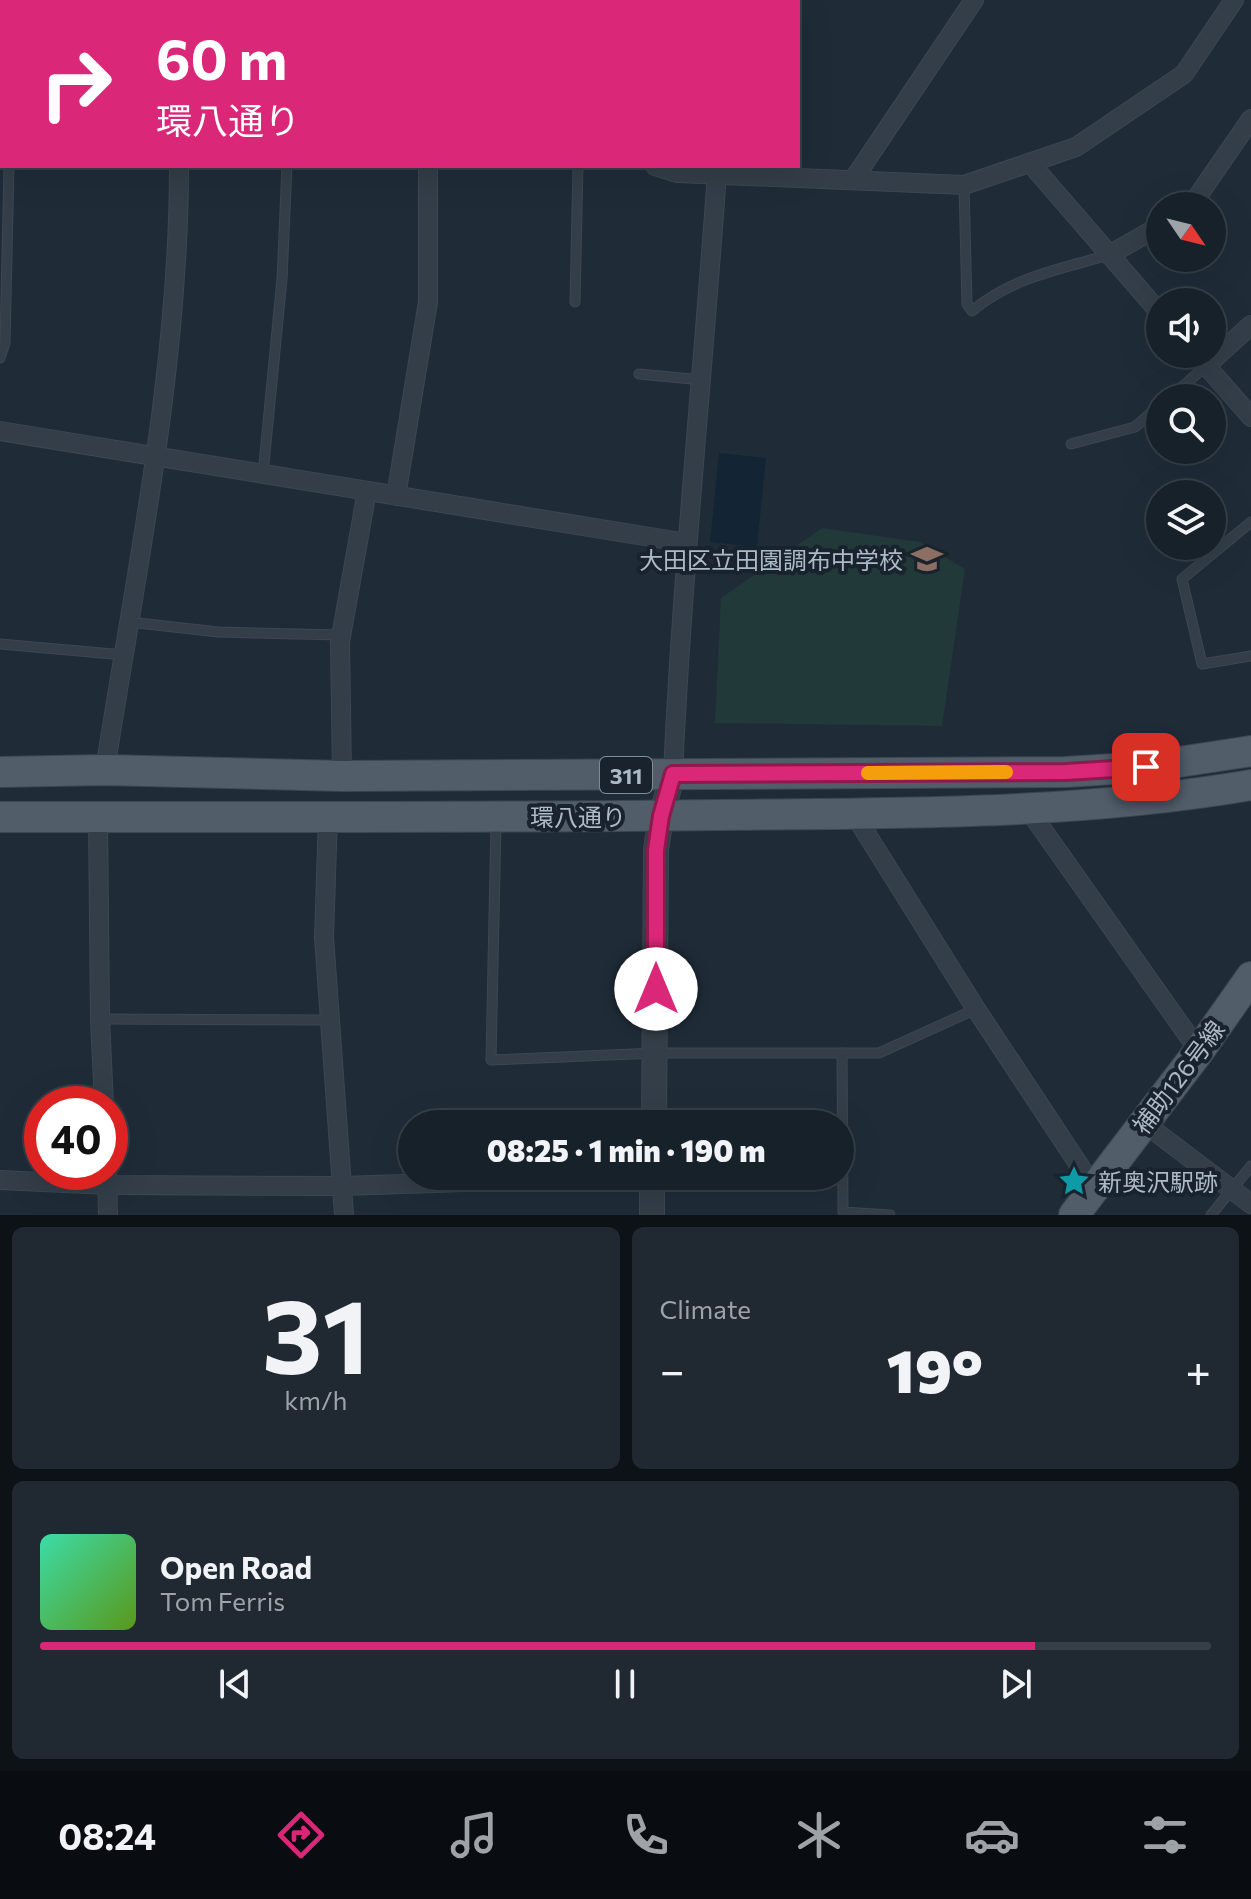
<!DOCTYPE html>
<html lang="en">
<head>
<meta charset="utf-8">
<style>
	body { margin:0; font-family:Commissioner,"Noto Sans JP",sans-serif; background:#202932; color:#f1f3f6; height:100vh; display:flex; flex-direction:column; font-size:30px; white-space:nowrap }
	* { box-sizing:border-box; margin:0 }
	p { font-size:26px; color:#9ea3a8 }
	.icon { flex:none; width:44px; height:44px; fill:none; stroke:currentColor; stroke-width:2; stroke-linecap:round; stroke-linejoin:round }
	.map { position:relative; height:1215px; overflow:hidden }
	.sheet { display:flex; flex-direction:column; gap:12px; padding:12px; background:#0d1217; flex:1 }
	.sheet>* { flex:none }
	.banner { position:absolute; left:0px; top:0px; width:800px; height:168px; box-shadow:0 8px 32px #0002,0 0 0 2px #363e47; background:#db2777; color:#fff; overflow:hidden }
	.needle { width:52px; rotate:125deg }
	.fabs { position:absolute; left:1146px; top:192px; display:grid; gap:16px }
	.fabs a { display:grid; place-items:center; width:80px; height:80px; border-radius:50%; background:#17212a; box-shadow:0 8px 32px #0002,0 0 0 2px #363e47; font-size:40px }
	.speed { position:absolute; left:24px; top:1086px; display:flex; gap:16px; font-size:40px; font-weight:700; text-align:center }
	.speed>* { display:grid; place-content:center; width:104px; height:104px; border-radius:50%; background:#17212a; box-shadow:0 8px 32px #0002,0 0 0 2px #363e47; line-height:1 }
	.speed .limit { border:12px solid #d22; background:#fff; color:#111 }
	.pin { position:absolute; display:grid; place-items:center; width:68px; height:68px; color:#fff; margin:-34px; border-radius:16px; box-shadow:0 4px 12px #0006 }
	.me { position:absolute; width:88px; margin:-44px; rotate:0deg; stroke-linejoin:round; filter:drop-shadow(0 0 6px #0008) }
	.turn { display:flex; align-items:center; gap:28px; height:168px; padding:0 24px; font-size:36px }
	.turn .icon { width:104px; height:104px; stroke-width:2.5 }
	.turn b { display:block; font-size:56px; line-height:68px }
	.big { font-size:60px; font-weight:800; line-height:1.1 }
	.sheet .tile { flex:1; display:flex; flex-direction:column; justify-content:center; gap:12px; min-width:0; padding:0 28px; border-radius:12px; background:#202932 }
	.sheet .dial { align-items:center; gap:0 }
	.dial b { font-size:104px; line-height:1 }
	.song { display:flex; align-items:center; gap:24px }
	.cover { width:96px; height:96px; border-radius:12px; background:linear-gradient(135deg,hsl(160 70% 55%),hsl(90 70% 35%)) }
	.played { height:8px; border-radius:4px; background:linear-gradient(90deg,#db2777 85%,#363e47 85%) }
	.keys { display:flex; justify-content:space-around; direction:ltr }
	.heat { display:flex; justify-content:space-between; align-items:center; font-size:44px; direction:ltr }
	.sheet .tiles { flex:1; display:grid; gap:12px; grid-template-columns:1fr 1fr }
	.tile:last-child { grid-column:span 2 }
	.trip { position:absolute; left:398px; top:1110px; width:456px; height:80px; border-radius:40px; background:#17212a; box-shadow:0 8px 32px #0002,0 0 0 2px #363e47; font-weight:800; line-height:80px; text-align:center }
	.dock { display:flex; height:128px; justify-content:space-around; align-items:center; background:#090d11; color:#9ea3a8 }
	.dock .icon { width:56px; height:56px }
	.dock .current { color:#db2777 }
	.dock b { font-size:36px; color:#f1f3f6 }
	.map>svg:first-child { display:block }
</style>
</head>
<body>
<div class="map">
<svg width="1251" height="1215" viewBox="0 0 1251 1215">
	<rect width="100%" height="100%" fill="#1f2c38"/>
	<polygon fill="#213939" points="822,528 920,542 965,569 942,726 715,723 721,598"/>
	<polygon fill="#132535" points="719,453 766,458 757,547 710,542"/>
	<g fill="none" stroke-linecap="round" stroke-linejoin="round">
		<defs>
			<g id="service">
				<path d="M964,185L967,304L972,311C1013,277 1060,269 1109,255"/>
				<polyline points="575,302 578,166"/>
				<polyline points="0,358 5,343 9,166"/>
				<polyline points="639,374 702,380"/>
				<polyline points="1169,398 1206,366"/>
				<polyline points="1071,444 1135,427 1160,405"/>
				<polyline points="263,474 282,279 287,166"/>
				<polyline points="1251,522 1182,579 1202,664 1251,656"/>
				<polyline points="129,622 218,632 341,635"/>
				<polyline points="0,644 124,655"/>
				<polyline points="496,822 491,1060 656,1053 879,1053 976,1009"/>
				<polyline points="100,1019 329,1020"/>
				<polyline points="842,1053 843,1212 890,1215"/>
				<polyline points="1211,1215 1251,1166"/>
			</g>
			<g id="minor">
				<polyline points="10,2 11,0"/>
				<polyline points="272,2 274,0"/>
				<polyline points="533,2 535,0"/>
				<polyline points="754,2 755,0"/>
				<polyline points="0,17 2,14"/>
				<polyline points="1031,164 1160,313"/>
				<polyline points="655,166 677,173 964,185 1076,147 1184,74 1234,0"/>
				<polyline points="853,180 974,0"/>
				<polyline points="1191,206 1251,119"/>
				<polyline points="1109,255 1160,226"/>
				<polyline points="1196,354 1251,417"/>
				<polyline points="1206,366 1251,325"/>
				<polyline points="0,431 687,543"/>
				<polyline points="396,496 428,302 428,166"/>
				<path d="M105,770C136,570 179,370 179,166"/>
				<path d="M673,774C682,574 703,374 717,173"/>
				<polyline points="342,776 340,642 367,491"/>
				<polyline points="1028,809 1199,1051"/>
				<polyline points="854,814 976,1009 1095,1189"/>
				<polyline points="328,816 324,937 344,1215"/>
				<polyline points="98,817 100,1019 104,1104"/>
				<polyline points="1144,1123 1251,1204"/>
				<polyline points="107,1172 108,1215"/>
				<polyline points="0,1180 107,1185 342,1186 646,1176"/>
			</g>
			<g id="tertiary">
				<polyline points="0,156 2,156"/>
				<polyline points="654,1124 656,850 661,816 673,774"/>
				<polyline points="652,1215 652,1176"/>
			</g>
			<g id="primary">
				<polyline points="0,772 105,770 342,776 1066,772 1146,767 1251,751"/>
				<path d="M0,817C239,817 478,818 718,815C895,813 1075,815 1251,785"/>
				<polyline points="1074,1215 1199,1051 1251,977"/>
			</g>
		</defs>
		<use href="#service" stroke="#3c4752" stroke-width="11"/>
		<use href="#minor" stroke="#3c4752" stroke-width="20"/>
		<use href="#tertiary" stroke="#3c4752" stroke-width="26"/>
		<use href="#primary" stroke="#3c4752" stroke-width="32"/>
		<use href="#service" stroke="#333e48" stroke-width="9"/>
		<use href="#minor" stroke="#333e48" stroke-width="18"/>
		<use href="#tertiary" stroke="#333e48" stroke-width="24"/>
		<use href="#primary" stroke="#515d69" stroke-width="30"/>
	</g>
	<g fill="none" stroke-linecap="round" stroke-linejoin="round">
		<defs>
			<polyline id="route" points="656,989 656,850 661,816 673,774 1066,772 1146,767"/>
		</defs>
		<use href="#route" stroke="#8e194d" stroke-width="20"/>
		<use href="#route" stroke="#db2777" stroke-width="14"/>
		<polyline stroke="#f59e0b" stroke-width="14" points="868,773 1006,772"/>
	</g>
	<defs>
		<symbol id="school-bare" viewBox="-9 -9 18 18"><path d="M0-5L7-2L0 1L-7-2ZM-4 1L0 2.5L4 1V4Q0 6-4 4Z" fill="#8d6e63" stroke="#19232d" stroke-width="2.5" paint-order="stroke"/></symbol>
		<symbol id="sight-bare" viewBox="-9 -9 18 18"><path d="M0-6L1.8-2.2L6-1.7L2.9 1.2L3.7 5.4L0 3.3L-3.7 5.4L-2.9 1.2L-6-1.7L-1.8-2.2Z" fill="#0f9aa8" stroke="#19232d" stroke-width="2.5" paint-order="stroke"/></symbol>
	</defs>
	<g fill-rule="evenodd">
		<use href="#school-bare" x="905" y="537" width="44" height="44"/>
		<use href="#sight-bare" x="1052" y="1159" width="44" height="44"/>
	</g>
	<g text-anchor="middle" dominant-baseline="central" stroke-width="8" stroke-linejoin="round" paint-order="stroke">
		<rect fill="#19232d" stroke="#818c97" stroke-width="2" x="600" y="757" width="52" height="36" rx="6"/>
		<g font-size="22" font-weight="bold" fill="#adb9c5">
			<text x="626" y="775">311</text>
		</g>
		<g font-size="24" fill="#adb9c5" stroke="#19232d" text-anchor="end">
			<text x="903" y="559">大田区立田園調布中学校</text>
			<text x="1098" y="1181" text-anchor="start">新奥沢駅跡</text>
		</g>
		<g font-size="24" fill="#adb9c5" stroke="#19232d">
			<text x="578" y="816">環八通り</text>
			<text transform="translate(1178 1077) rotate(-53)">補助126号線</text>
		</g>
	</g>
</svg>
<div class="fabs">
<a><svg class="needle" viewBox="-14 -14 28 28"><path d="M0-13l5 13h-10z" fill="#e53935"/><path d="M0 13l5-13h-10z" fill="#9ea3a8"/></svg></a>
<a><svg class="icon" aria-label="sound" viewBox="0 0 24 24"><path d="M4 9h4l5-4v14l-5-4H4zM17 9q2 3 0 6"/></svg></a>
<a><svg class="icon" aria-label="search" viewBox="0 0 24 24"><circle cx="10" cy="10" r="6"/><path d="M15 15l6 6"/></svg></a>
<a><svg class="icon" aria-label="layers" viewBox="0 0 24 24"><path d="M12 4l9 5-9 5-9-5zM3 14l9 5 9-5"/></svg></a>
</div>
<div class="speed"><div class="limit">40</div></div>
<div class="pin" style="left:1146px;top:767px;background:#d93025"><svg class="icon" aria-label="arrive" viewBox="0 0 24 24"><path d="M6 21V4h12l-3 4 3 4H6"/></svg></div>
<svg class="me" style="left:656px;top:989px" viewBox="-20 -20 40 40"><circle r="19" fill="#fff"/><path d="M0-13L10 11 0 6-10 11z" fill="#db2777"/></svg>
<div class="trip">08:25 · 1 min · 190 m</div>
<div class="banner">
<div class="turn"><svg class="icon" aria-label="right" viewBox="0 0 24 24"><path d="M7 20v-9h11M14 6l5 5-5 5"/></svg><div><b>60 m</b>環八通り</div></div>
</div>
</div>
<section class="sheet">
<div class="tiles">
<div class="tile dial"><b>31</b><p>km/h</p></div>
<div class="tile"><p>Climate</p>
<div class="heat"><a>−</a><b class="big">19°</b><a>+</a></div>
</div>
<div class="tile">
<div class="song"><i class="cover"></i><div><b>Open Road</b><p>Tom Ferris</p></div></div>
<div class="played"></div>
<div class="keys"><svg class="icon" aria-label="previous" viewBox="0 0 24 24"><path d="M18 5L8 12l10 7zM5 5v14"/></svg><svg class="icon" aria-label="pause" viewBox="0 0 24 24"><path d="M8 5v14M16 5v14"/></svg><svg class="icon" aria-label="next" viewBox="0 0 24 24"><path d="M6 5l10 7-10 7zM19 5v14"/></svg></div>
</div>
</div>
</section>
<nav class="dock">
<b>08:24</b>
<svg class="icon current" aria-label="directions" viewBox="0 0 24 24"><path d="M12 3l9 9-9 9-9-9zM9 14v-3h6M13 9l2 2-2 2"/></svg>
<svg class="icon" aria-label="music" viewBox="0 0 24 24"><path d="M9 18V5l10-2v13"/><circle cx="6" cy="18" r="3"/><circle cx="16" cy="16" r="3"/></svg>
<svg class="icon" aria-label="phone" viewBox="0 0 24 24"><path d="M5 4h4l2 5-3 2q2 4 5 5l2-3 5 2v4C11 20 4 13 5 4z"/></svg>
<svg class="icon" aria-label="climate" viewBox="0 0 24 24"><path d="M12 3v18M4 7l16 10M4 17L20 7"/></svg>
<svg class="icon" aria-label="car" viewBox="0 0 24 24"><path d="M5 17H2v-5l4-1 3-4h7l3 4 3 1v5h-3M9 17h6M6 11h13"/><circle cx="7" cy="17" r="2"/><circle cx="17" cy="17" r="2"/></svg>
<svg class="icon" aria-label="filters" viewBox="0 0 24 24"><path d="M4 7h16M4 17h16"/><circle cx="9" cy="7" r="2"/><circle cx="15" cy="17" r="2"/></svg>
</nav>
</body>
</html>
